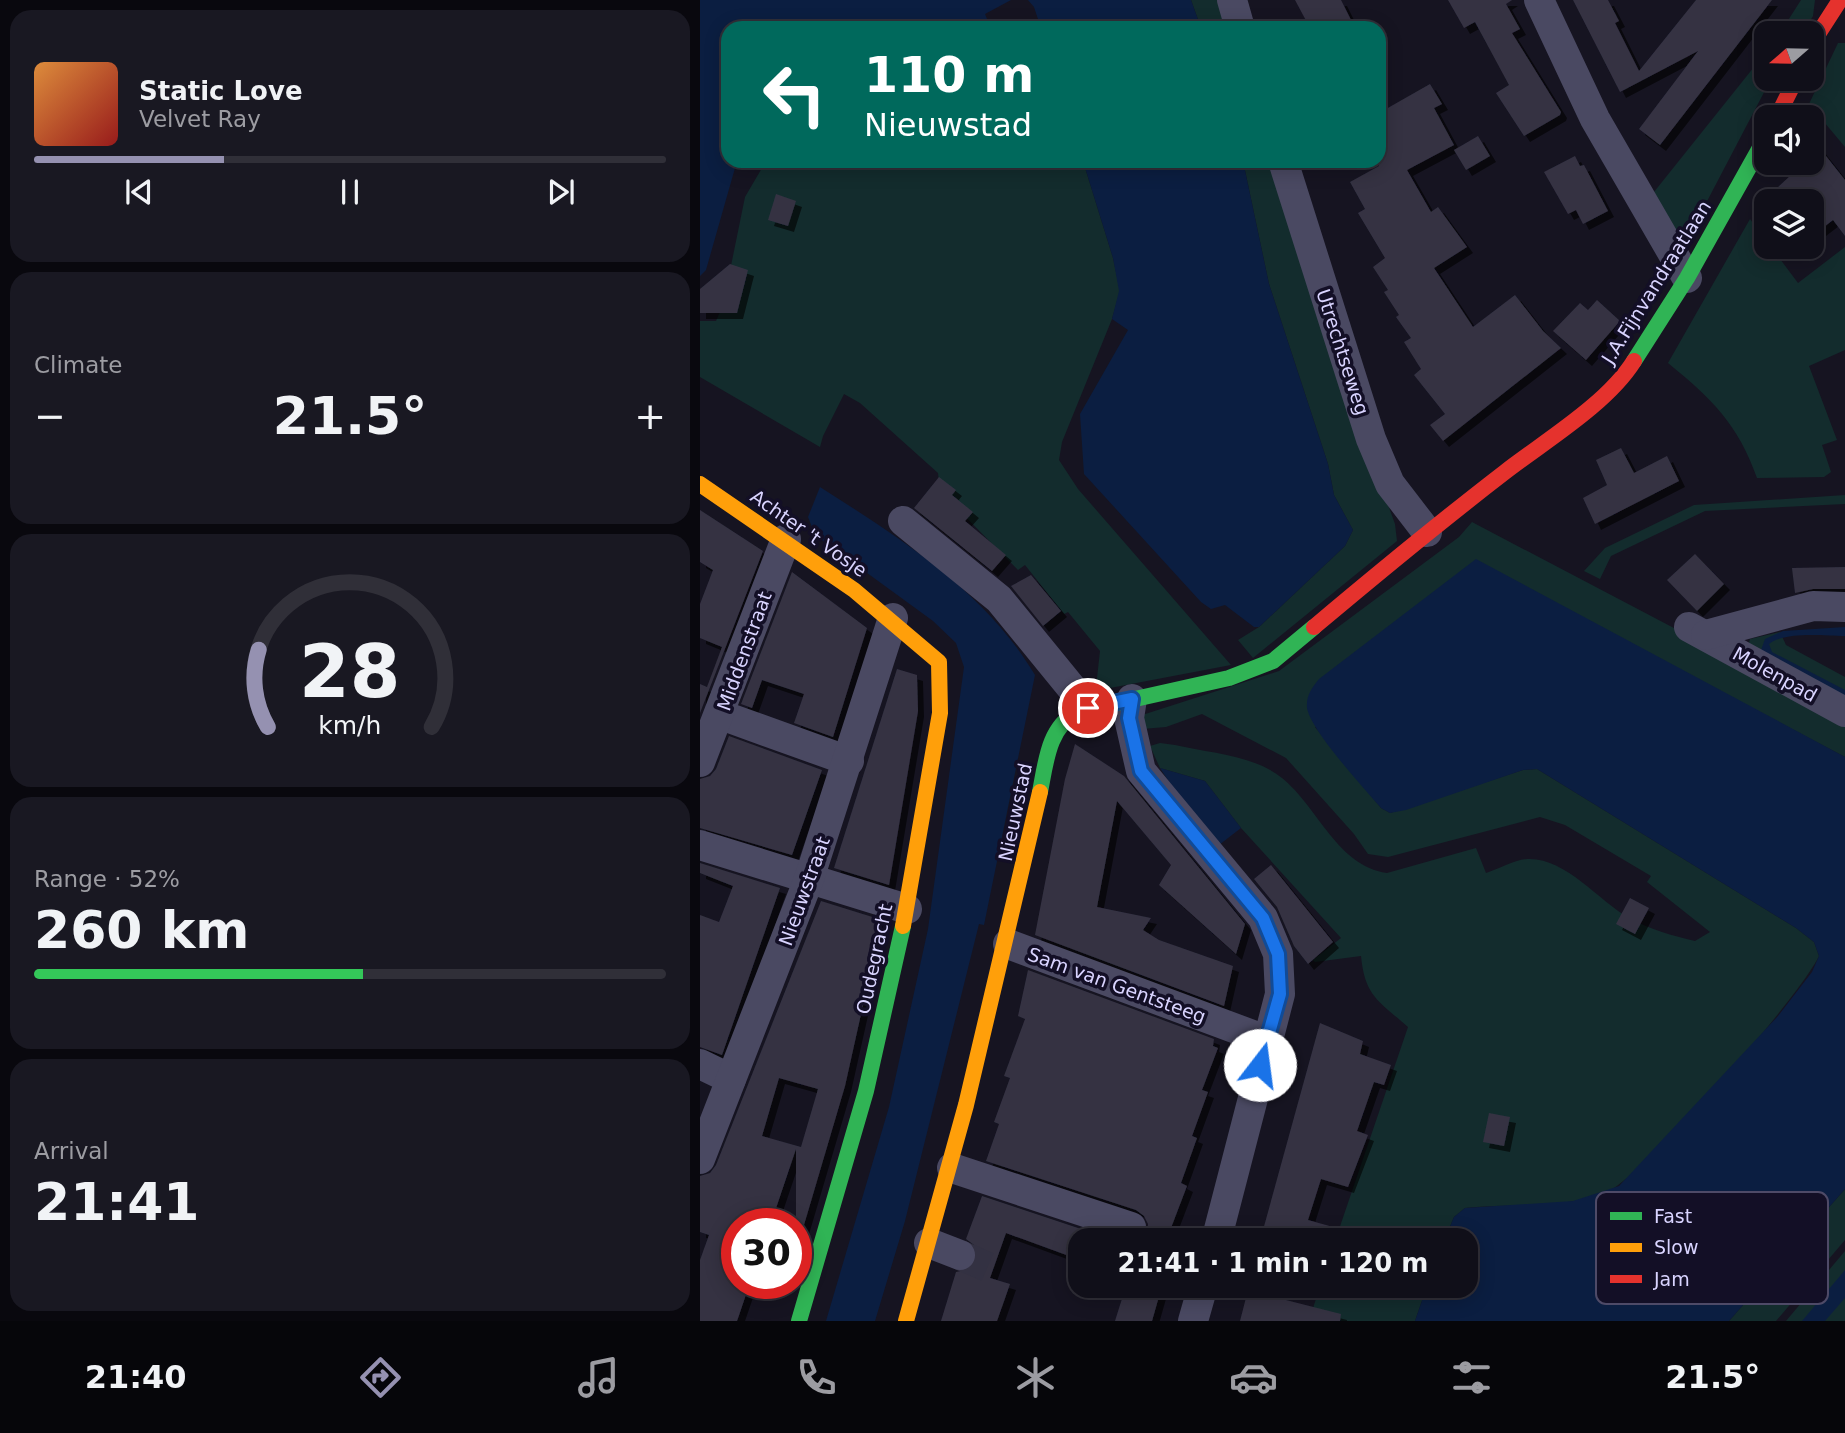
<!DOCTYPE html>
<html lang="en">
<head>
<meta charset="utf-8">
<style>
	body { margin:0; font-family:"DejaVu Sans",sans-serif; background:#191822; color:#f1f3f6; height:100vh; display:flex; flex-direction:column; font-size:26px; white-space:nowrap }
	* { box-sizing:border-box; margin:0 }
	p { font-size:23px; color:#9c9ca2 }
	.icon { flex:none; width:38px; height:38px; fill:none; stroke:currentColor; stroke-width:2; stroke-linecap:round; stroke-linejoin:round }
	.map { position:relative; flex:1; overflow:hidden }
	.sheet { display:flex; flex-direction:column; gap:10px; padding:10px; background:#09080e; width:700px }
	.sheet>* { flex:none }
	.top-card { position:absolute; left:21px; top:21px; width:665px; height:147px; border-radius:21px; box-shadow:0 4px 18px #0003,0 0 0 2px #302f38; background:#00695c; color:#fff; overflow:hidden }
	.needle { width:46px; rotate:250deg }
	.buttons { position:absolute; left:1054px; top:21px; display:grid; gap:14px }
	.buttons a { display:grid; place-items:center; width:70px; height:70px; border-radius:14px; background:#100f19; box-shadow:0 4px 18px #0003,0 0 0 2px #302f38; font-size:35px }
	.speed { position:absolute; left:21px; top:1208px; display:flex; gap:14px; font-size:35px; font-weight:700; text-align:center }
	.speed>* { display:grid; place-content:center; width:91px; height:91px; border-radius:50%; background:#100f19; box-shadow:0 4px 18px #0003,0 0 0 2px #302f38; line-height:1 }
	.speed .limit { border:10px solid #d22; background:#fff; color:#111 }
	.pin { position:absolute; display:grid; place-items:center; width:60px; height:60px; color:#fff; margin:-30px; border:4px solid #fff; border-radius:50%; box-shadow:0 2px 7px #0007 }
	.me { position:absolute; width:77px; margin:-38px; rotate:15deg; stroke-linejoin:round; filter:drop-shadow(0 0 5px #0008) }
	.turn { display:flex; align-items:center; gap:24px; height:147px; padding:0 28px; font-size:32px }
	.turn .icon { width:91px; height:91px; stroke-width:2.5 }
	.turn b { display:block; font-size:49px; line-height:60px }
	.big { font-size:52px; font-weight:600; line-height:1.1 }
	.sheet .card { flex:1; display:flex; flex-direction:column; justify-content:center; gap:10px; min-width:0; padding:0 24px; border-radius:21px; background:#191822 }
	.sheet .dial { align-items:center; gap:0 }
	.dial svg { height:182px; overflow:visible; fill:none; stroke:#302f38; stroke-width:7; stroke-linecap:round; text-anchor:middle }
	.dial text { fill:#f1f3f6; stroke:none }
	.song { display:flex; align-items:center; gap:21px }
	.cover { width:84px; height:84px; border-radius:10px; background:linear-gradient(135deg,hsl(30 70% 55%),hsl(0 70% 35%)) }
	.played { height:7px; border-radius:4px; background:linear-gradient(90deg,#9591b1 30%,#302f38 30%) }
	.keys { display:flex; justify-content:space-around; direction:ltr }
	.heat { display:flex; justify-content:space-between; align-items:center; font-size:38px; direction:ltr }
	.charge { height:10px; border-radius:5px; background:linear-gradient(90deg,#34c759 52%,#302f38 0) }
	.trip { position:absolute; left:368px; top:1228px; width:410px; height:70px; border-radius:21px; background:#100f19; box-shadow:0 4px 18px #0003,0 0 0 2px #302f38; font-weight:600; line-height:70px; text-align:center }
	.tab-bar { display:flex; height:112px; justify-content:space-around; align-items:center; background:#06060a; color:#9c9ca2 }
	.tab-bar .icon { width:49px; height:49px }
	.tab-bar .selected { color:#9591b1 }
	.tab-bar b { font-size:32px; color:#f1f3f6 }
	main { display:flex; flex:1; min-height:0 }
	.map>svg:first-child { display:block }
</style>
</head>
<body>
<main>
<section class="sheet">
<div class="card">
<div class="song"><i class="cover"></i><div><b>Static Love</b><p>Velvet Ray</p></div></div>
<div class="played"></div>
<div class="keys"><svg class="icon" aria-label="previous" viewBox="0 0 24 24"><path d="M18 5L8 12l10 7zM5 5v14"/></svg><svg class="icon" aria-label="pause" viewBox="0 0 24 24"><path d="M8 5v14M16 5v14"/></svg><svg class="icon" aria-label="next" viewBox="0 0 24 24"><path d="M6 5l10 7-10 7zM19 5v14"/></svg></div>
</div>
<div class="card"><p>Climate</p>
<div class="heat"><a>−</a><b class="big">21.5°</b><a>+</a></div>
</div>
<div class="card dial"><svg viewBox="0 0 100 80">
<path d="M14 69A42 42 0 1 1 86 69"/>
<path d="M14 69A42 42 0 0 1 10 35" stroke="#9591b1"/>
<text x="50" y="56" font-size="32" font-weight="700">28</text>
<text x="50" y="72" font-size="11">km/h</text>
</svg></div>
<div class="card"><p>Range · 52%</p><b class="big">260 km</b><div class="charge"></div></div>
<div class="card"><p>Arrival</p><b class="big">21:41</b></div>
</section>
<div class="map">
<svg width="1145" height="1321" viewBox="0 0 1145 1321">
	<defs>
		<filter id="shadow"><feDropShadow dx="6" dy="6" stdDeviation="0" flood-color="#0009"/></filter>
	</defs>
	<rect width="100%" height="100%" fill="#161421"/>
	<g fill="#132c2d">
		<polygon points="491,0 525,0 534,28 501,28"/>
		<polygon points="1101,0 1115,0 1113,16 1103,33 1080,33"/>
		<polygon points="1138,43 1145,43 1145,147 1109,104"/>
		<polygon points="1066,52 1066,79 1071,79 993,228 988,233 975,234 954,192"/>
		<polygon points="66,161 383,161 413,258 420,291 412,319 362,442 359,460 378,489 531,665 410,688 396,687 400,651 368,612 364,614 325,565 318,570 240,491 238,473 160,403 144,394 123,436 120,447 0,377 0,321 16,321 23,305 45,197"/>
		<polygon points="543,161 576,161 652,405 695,524 697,541 553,658 538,640 559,627 645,546 653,530 634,495 628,464 569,284"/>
		<path d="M1050,219L1066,240V247H1071L1098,283L1145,247V350L1109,366L1137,440L1122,445L1131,472L1124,477L1057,478C1038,424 1012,399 968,363Z"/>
		<polygon points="1145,495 1145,504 1005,511 911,556 900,579 884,571 905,548 994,505"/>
		<path d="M772,522L1145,718V757L965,662L615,727L681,808L690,813L823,770L837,769L1096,928L1114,942L1119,956C1102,994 942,1178 907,1192C863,1210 812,1203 765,1208L754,1217L744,1241H635L708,1027C679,1001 665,997 661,956L615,962L613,960L641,938L541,828L505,781L460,768L450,746L460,743L475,745C509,753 554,755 582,778C618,807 637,866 687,873L776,848L786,873C799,869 814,860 827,859C865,857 898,900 929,918C949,929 973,936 995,941L1010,932L947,882L951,876L865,825L840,817L688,857L668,854L654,834L586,758L502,714L466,727L442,729L436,717L579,671L759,537Z"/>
		<polygon points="1080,632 1086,645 1145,677 1145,706 1048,646 1050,639"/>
		<polygon points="1145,1189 1145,1240 1076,1321 1029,1321"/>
		<polygon points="1145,1251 1145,1321 1086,1321"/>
		<polygon points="620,1286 727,1286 715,1321 609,1321"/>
	</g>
	<g fill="#0b1e41">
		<polygon points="0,0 311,0 285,14 287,19 270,28 28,28 28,161 37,161 6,270 0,276"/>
		<polygon points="328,0 491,0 501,28 341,28 334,7"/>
		<polygon points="383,161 543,161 569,284 628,464 634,495 653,530 645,546 559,627 554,627 525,605 511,609 501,602 384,474 380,414 428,330 412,319 419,291 413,258"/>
		<path d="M120,487C200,538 285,591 335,675L284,925L279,924L205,1221L175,1321H126L189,1107L228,929L264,667L256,643L233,621L115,535L108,517Z"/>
		<path d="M776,559L1145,757V1189L1029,1321H715L727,1286H765V1241H744L754,1217L765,1208L873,1201L919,1186L1078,1016L1112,972L1119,956L1114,942L1096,928L837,769L823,770L706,810L690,813L681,808C664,788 611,731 607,708C606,695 612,688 619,679Z"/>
		<path d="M1145,627V636C1124,636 1086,631 1069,644L1072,652L1145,690V697L1061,650L1065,639L1083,631Z"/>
		<polygon points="460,768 505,781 541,828 519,845 481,800"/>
		<polygon points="1145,1270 1145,1298 1125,1321 1102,1321"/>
	</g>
	<g fill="#343243" fill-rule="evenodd" filter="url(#shadow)">
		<polygon points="595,0 641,0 655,28 610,28"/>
		<polygon points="748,0 812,0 806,4 820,29 812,33 861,112 860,115 824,136 796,93 809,85 775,22 764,28"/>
		<polygon points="873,0 908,0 919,21 915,23 939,71 996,0 1072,0 960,145 939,129 998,51 920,92"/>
		<polygon points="730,84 742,104 734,108 754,145 707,170 731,212 738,207 767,247 734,268 773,327 815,295 843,331 861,348 743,441 730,425 745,414 714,375 721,369 704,342 711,338 696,317 699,315 684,292 688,290 673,267 685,258 658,213 665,209 650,182 679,166 679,113"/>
		<polygon points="778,136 790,156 766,170 754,150"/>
		<polygon points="1111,137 1145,180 1145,236 1133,220 1111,237 1111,201 1063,201 1104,163 1111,163"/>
		<polygon points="875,156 880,166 884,165 908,211 883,224 876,210 868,214 844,172"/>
		<polygon points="76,194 96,201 88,226 68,220"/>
		<polygon points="30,264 48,270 37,313 0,313 0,289"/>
		<polygon points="897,300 920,321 886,360 853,331 880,303 888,310"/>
		<polygon points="921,448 934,473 967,456 979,481 895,524 883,498 907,485 896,460"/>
		<polygon points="239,477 256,490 252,495 273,512 265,521 306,555 292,571 214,508"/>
		<polygon points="0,510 63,551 0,713 0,684 7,687 22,647 0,638 0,604 13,570 0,562"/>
		<polygon points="995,554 1024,584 997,611 967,580"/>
		<polygon points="1145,567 1145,589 1113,589 1095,593 1092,568"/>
		<polygon points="92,572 167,628 133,737 94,723 104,694 62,680 52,708 41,704"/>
		<polygon points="331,575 361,611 343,626 311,586"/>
		<polygon points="197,669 217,675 218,711 189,885 134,868"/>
		<polygon points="29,736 122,770 92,855 0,828 0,779 10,776 16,769"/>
		<polygon points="375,744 424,776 545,924 536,954 459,885 471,865 417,801 397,907 451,918 443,930 459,940 533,966 524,1006 335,935 365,779"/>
		<polygon points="0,863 80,888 22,1055 0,1047 0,915 19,922 33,886 0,873"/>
		<polygon points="571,865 633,942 608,964 594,946 577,907 554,879"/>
		<polygon points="930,898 949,908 935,934 916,924"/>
		<path d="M121,901L182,920L145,1086L96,1252V1149L71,1223H37V1283H50L37,1321H0V1260L9,1235L0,1232V1176L10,1173L16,1165ZM79,1078L118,1089L101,1147L62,1136Z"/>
		<polygon points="328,970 514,1039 513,1046 518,1048 502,1090 508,1092 492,1136 497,1138 481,1183 487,1186 466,1241 441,1241 447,1233 448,1224 444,1216 436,1210 286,1161 299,1124 294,1122 310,1078 304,1076 325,1019 318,1016"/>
		<polygon points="620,1023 663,1041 660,1054 691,1065 684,1085 674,1082 657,1131 668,1135 648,1187 621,1179 608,1220 662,1235 661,1241 560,1241"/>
		<polygon points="789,1113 810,1117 804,1146 783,1142"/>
		<polygon points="282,1196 417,1241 380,1241 380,1260 306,1233 290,1278 310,1284 297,1321 241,1321 256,1272 270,1269 276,1261 274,1245 266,1239"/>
		<polygon points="426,1286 462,1286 452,1321 415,1321"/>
		<polygon points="549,1286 581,1286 578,1298 641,1314 640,1321 540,1321"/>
	</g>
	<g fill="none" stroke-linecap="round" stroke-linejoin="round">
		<polyline stroke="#333142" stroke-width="30" stroke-dasharray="30 15" stroke-linecap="butt" points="260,1255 292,1269"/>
		<g stroke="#4a4962" stroke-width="30">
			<polyline points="532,0 540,28"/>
			<polyline points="839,0 895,119 987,278"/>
			<polyline points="583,161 671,439 690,484 727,532"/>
			<polyline points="203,521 299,599 388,708"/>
			<polyline points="989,627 1145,712"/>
			<polyline points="1006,635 1113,606 1145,607"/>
			<polyline points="432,699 429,718 441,771 563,918 578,954 580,994 516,1241"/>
			<polyline points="21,715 149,761"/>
			<polyline points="0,762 86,539"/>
			<polyline points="0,845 207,909"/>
			<polyline points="308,944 566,1040"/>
			<polyline points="0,1064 31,1079"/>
			<polyline points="0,1159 109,879 193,618"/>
			<polyline points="252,1168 431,1227"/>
			<polyline points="229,1243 260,1255"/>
			<polyline points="493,1321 503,1286"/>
		</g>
		<g stroke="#30b455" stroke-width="16">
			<polyline points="934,361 987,278 1066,137"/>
			<path d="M340,792C346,762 348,728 377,712L529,678L573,661L614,627"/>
			<polyline points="99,1321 166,1091 203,926"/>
		</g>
		<g stroke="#ff9f0a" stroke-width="16">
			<polyline points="0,484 154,590 239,662 240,713 203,926"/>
			<polyline points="206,1321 266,1105 340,792"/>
		</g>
		<g stroke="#e5322d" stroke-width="16">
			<polyline points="1111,45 1140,0"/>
			<polyline points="1077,117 1096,79"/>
			<path d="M614,627C677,574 740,522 805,472C845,441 907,404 934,361"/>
		</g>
	</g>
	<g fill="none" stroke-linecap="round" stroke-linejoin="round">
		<defs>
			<polyline id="route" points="388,708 432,699 429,718 441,771 563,918 578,954 580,994 560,1065"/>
		</defs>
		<use href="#route" stroke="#114b97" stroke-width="18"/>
		<use href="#route" stroke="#1a73e8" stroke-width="12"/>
	</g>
	<g text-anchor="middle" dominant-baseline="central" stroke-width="7" stroke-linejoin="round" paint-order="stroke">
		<g font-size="19" fill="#d9d4ff" stroke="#130f26">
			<text transform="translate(956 282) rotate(-58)">J.A.Fijnvandraatlaan</text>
			<text transform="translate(643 352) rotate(72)">Utrechtseweg</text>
			<text transform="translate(109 533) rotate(35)">Achter 't Vosje</text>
			<text transform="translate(44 651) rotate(-70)">Middenstraat</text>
			<text transform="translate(1075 674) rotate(29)">Molenpad</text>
			<text transform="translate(315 812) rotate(-78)">Nieuwstad</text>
			<text transform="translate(104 891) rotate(-70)">Nieuwstraat</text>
			<text transform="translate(174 959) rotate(-78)">Oudegracht</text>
			<text transform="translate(417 985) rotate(20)">Sam van Gentsteeg</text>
		</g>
	</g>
	<rect x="896" y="1192" width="232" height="112" rx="10" fill="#130f26" stroke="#4e4a67" stroke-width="2"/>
	<rect x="910" y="1212" width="32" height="8" fill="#30b455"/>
	<rect x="910" y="1243" width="32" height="9" fill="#ff9f0a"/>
	<rect x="910" y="1275" width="32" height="8" fill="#e5322d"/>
	<g font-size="19" fill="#d9d4ff">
		<text x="954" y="1223">Fast</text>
		<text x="954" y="1254">Slow</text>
		<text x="954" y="1286">Jam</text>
	</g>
</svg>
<div class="buttons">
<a><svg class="needle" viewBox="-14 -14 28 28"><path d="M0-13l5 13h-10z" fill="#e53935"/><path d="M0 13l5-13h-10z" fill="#9c9ca2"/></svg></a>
<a><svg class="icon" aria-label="sound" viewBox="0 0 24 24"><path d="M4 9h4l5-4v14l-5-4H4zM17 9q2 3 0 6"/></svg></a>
<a><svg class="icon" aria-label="layers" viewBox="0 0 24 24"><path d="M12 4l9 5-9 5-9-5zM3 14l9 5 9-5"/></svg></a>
</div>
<div class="speed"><div class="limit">30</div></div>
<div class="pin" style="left:388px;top:708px;background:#d93025"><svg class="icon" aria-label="arrive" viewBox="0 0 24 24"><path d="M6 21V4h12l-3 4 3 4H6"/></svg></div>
<svg class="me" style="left:560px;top:1065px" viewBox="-20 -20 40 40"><circle r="19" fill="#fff"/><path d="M0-13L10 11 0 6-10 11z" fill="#1a73e8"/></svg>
<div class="trip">21:41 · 1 min · 120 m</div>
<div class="top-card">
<div class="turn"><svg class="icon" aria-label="left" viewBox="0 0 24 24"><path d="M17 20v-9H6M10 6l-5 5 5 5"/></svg><div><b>110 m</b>Nieuwstad</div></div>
</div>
</div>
</main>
<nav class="tab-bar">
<b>21:40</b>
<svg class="icon selected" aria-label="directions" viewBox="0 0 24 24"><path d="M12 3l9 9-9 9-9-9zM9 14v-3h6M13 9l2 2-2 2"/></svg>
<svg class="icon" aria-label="music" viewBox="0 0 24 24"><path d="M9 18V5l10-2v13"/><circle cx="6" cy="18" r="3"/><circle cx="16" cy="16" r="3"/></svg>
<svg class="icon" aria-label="phone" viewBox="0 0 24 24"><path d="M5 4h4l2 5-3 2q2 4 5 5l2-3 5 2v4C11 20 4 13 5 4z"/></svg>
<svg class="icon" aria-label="climate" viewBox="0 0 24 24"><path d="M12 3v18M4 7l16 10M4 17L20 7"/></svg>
<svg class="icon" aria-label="car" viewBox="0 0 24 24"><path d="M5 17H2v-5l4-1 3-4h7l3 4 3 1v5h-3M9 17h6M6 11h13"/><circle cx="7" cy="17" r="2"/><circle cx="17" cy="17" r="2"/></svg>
<svg class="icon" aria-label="filters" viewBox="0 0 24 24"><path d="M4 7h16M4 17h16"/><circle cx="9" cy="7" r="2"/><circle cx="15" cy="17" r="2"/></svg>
<b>21.5°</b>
</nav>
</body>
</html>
